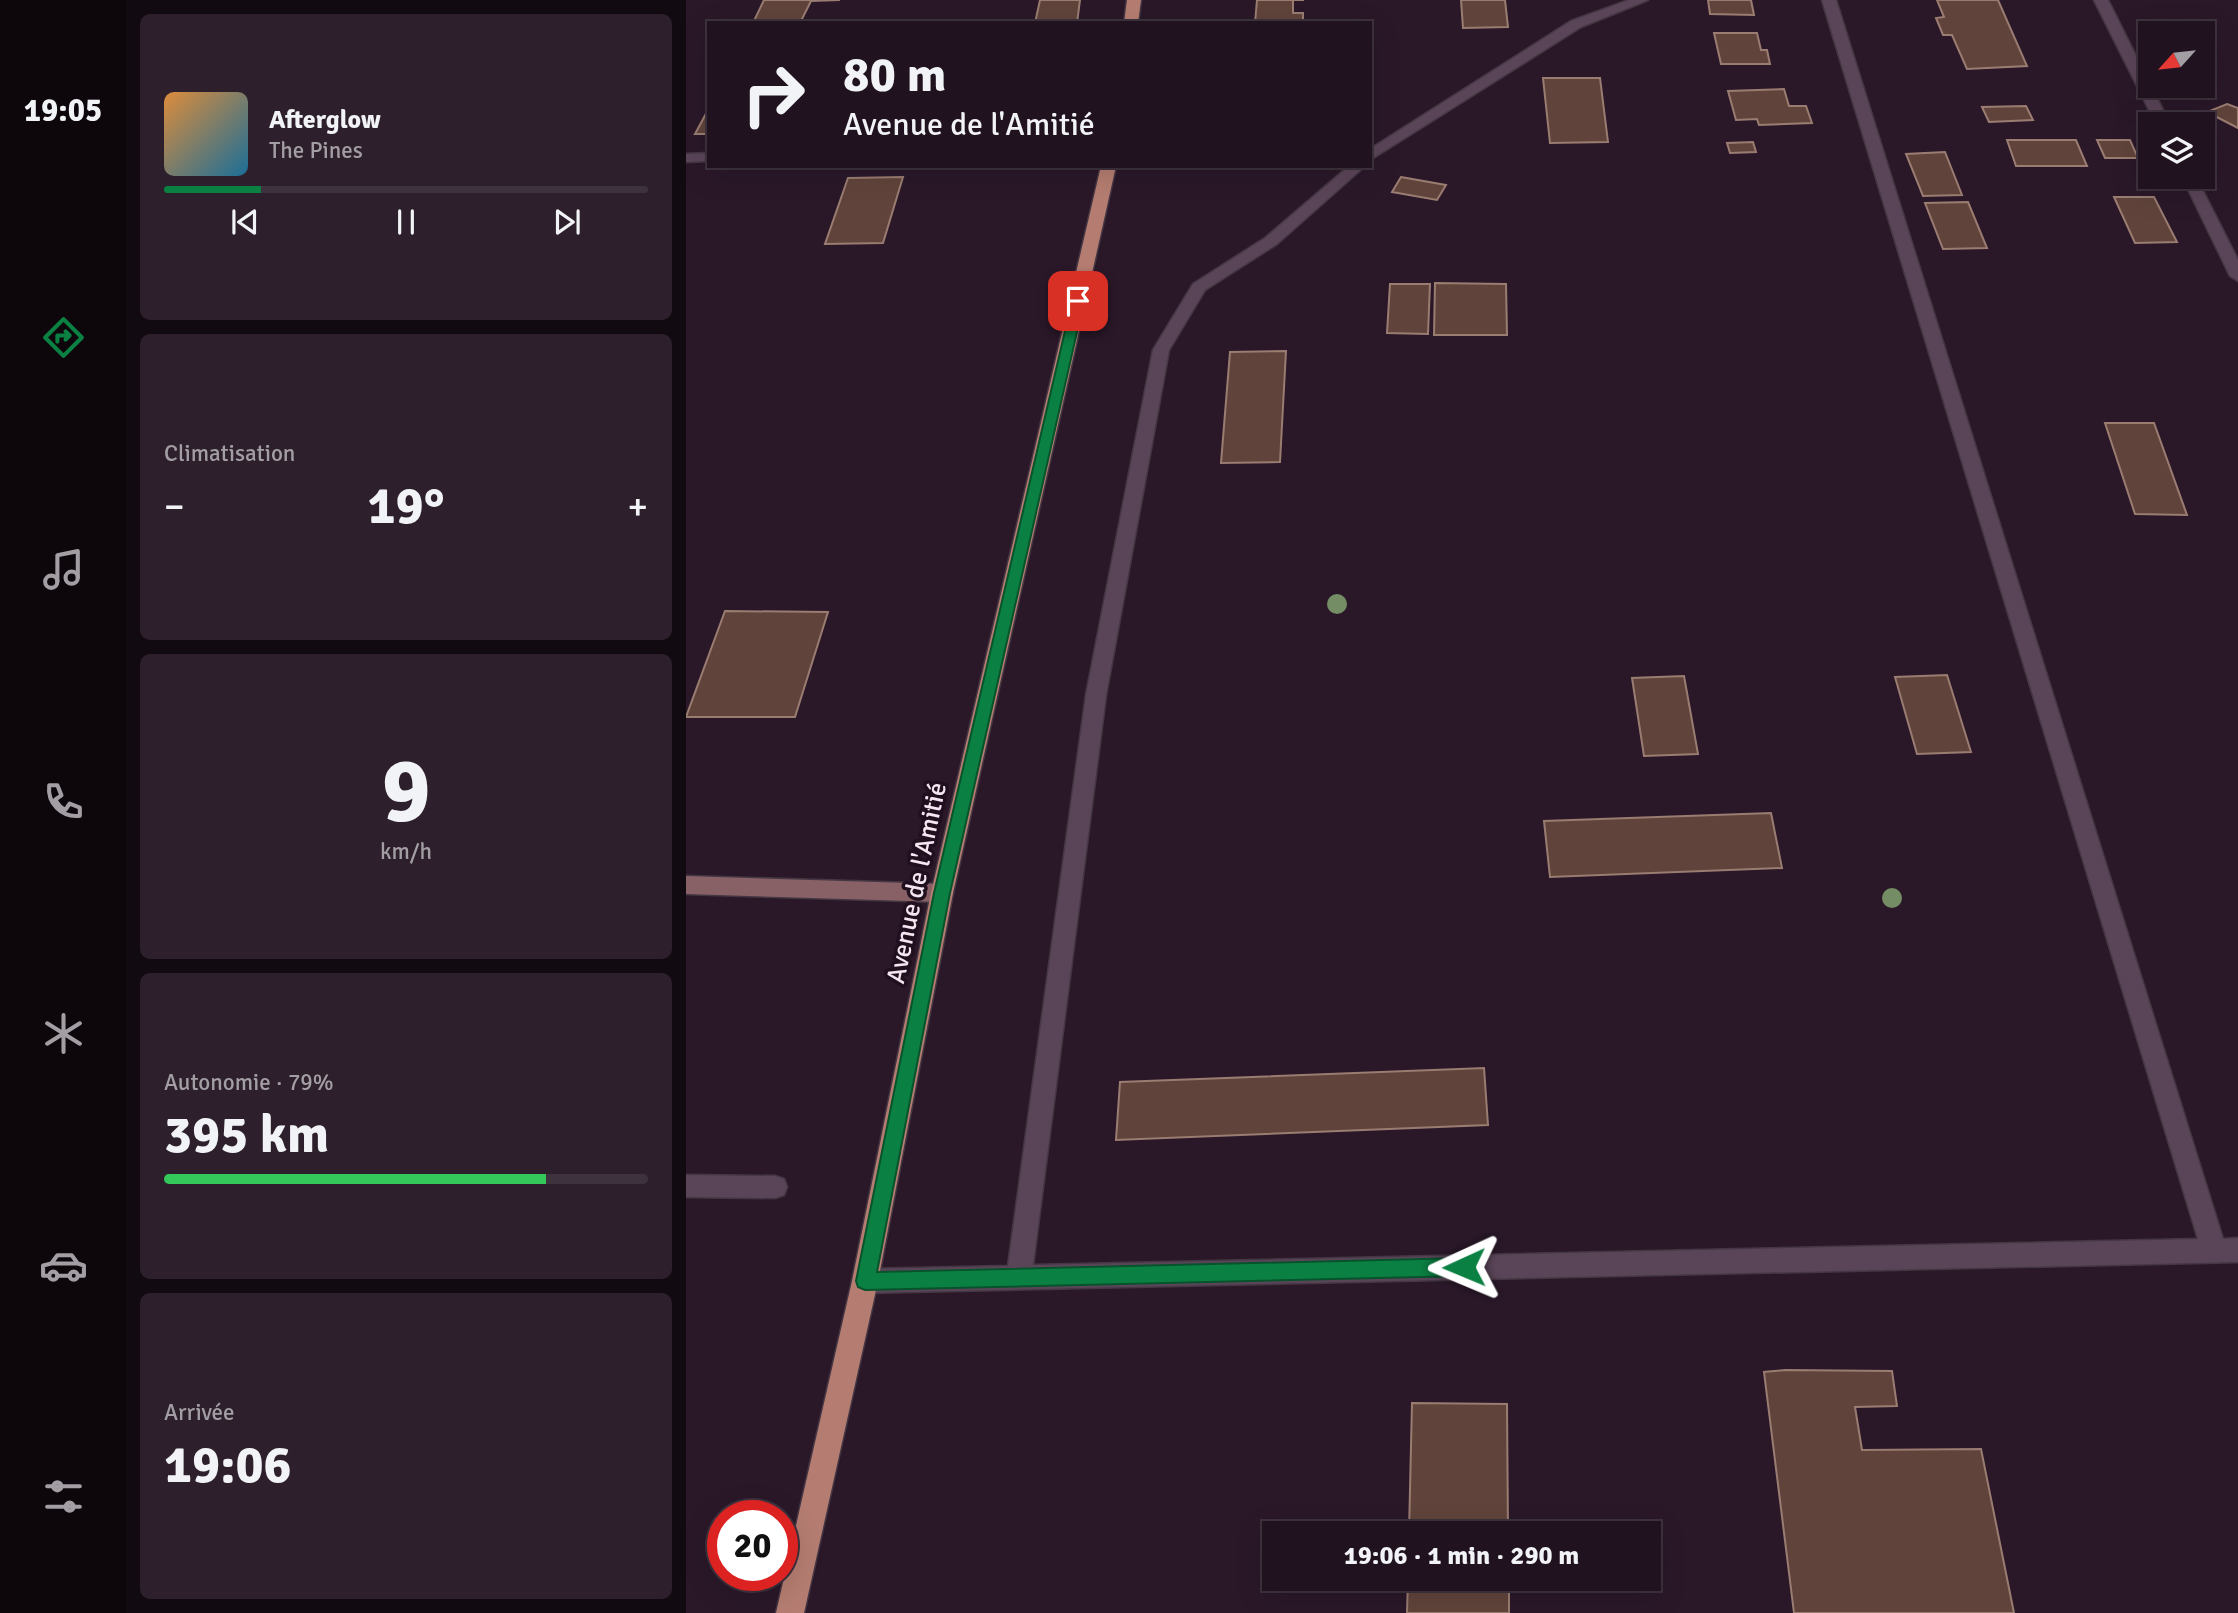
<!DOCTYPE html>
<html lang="fr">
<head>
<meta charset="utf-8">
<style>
	body { margin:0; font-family:Signika,sans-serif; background:#2d202c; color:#f1f3f6; height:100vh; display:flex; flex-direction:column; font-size:26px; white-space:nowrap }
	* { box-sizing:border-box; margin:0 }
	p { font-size:23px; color:#a29ea4 }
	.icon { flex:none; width:38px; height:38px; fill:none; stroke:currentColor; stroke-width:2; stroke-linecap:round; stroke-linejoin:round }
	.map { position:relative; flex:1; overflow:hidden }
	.sheet { display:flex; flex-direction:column; gap:14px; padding:14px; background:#120a11; width:560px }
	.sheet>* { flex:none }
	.guide { position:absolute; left:21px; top:21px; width:665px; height:147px; border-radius:0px; box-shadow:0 7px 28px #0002,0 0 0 2px #3d323d; background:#20121f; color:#f1f3f6; overflow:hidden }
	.needle { width:46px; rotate:243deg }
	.buttons { position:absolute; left:1452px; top:21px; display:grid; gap:14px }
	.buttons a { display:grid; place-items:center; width:77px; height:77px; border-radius:0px; background:#20121f; box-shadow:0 7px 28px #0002,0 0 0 2px #3d323d; font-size:35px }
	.speed { position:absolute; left:21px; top:1500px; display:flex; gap:14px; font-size:35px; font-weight:700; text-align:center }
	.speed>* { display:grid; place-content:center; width:91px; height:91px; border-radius:50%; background:#20121f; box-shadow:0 7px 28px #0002,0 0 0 2px #3d323d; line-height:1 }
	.speed .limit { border:10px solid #d22; background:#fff; color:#111 }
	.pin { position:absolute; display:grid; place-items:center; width:60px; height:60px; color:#fff; margin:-30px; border-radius:14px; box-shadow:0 4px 10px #0006 }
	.me { position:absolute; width:77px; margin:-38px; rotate:269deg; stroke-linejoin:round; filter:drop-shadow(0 0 5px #0008) }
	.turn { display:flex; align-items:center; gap:24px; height:147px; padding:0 21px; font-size:32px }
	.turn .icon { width:91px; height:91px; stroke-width:2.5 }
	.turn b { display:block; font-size:49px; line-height:60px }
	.big { font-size:52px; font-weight:700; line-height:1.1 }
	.sheet .tile { flex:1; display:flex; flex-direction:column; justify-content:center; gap:10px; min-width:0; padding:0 24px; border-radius:10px; background:#2d202c }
	.sheet .dial { align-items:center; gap:0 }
	.dial b { font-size:91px; line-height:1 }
	.song { display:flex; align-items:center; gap:21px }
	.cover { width:84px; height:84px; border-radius:10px; background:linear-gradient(135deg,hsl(30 70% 55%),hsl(200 70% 35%)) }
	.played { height:7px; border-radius:4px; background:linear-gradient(90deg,#0b8043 20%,#3d323d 20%) }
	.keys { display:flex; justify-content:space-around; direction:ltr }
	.heat { display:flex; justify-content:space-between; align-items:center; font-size:38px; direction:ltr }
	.charge { height:10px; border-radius:5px; background:linear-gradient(90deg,#34c759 79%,#3d323d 0) }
	.trip { position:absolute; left:576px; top:1521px; width:399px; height:70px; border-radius:0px; background:#20121f; box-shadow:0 7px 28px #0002,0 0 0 2px #3d323d; font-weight:700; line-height:70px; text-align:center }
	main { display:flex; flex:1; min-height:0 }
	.menu { display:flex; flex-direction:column; width:126px; justify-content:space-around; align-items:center; background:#0d070c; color:#a29ea4 }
	.menu .icon { width:49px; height:49px }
	.menu .active { color:#0b8043 }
	.menu b { font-size:32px; color:#f1f3f6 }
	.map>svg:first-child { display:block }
</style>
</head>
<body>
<main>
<nav class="menu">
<b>19:05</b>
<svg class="icon active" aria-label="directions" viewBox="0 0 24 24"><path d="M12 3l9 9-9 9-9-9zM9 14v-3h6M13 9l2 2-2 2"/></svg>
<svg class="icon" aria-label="music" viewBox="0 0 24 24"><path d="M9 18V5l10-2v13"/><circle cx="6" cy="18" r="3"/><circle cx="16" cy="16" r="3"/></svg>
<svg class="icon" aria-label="phone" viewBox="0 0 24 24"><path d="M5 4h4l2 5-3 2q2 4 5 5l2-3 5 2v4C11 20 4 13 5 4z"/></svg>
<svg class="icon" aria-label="climate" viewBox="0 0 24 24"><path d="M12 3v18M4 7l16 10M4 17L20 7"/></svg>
<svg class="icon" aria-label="car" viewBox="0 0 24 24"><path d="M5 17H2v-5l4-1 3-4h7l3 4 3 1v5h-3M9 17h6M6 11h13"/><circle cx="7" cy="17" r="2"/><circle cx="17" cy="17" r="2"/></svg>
<svg class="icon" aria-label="filters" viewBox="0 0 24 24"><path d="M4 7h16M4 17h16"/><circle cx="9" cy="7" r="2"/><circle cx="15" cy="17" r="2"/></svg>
</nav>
<section class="sheet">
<div class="tile">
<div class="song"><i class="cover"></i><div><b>Afterglow</b><p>The Pines</p></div></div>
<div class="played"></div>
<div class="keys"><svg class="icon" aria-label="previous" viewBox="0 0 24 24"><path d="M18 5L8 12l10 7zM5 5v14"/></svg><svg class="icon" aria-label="pause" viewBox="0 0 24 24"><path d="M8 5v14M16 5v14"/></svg><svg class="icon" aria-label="next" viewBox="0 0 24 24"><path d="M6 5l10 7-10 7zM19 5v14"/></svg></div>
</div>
<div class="tile"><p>Climatisation</p>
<div class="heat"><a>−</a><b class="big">19°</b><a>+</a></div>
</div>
<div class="tile dial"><b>9</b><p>km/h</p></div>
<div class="tile"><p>Autonomie · 79%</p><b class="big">395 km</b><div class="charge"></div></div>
<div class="tile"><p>Arrivée</p><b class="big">19:06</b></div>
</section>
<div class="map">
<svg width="1552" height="1613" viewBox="0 0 1552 1613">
	<rect width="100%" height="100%" fill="#2a1829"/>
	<g fill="#60443b" stroke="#9a7c71" stroke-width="2">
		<polygon points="78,0 154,0 125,1 114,23 67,23"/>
		<polygon points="354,0 394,0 391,23 349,23"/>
		<polygon points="571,0 618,0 607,0 607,13 617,13 617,23 569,23"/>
		<polygon points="775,0 819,0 822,27 777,28"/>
		<polygon points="1022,0 1065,0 1068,15 1024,14"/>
		<polygon points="1251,0 1312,0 1341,66 1281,69 1266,35 1257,35 1250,18 1258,17"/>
		<polygon points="1028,33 1071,33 1075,50 1081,50 1084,64 1035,64"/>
		<polygon points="857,78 914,78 922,142 864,143"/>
		<polygon points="1098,89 1103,106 1120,106 1126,123 1073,125 1071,119 1050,120 1042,91"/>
		<polygon points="1541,104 1552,108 1552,128 1521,112"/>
		<polygon points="1340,106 1347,120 1303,122 1296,107"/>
		<polygon points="23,108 23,134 9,134"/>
		<polygon points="1321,140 1390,140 1401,166 1330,166"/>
		<polygon points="1411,140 1444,140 1452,158 1419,158"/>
		<polygon points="1067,142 1070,152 1044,153 1041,143"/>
		<polygon points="1259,152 1276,195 1237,196 1220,154"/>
		<polygon points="217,177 197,243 139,244 162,178"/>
		<polygon points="715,177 760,185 751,200 706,192"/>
		<polygon points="1428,197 1468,197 1491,242 1449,243"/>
		<polygon points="1282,202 1301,248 1257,249 1239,203"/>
		<polygon points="749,283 820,284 821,335 748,335"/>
		<polygon points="704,284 744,284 742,334 701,333"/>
		<polygon points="600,351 594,462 535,463 544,352"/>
		<polygon points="1419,423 1468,423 1501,515 1449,514"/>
		<polygon points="39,611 142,612 109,717 0,717"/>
		<polygon points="1261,675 1285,752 1231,754 1209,677"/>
		<polygon points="998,676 1012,754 958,756 946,678"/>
		<polygon points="1085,813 1096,868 864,877 858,821"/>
		<polygon points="798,1068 802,1125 430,1140 434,1082"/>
		<polygon points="1099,1370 1206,1371 1211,1406 1169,1407 1176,1450 1295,1449 1328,1613 1108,1613 1078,1372"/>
		<polygon points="726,1403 821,1404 822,1533 723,1533"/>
		<polygon points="722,1578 823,1578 823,1613 721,1613"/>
	</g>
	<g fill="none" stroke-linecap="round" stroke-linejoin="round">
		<defs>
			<g id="lane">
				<polygon points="943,0 962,0 895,27 684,160 684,149 885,21"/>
				<polygon points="1136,0 1150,0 1537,1239 1552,1238 1552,1262 179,1293 170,1290 166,1281 170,1272 179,1269 322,1266 400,695 467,350 507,284 579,238 663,166 679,166 591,244 519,290 483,350 420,695 347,1265 1512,1239"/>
				<polygon points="1408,0 1422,0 1484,124 1470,124"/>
				<polygon points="23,153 23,161 0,162 0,154"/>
				<polygon points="1496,177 1510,177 1552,260 1552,281 1544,276"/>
				<polygon points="0,1175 89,1176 98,1179 101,1187 98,1195 89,1198 0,1197"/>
			</g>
			<polygon id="secondary" points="0,876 256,884 264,887 267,893 264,899 256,902 0,894"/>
			<g id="primary">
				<polygon points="441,0 455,0 452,23 438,23"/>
				<polygon points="415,166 430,166 267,893 192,1281 118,1613 90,1613 166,1281 245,893"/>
			</g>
		</defs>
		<use href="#lane" stroke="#443642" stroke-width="3"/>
		<use href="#secondary" stroke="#443642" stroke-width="3"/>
		<use href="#primary" stroke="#443642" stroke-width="3"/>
		<use href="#lane" fill="#5a4558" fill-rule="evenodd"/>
		<use href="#secondary" fill="#876165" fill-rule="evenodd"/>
		<use href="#primary" fill="#b57d71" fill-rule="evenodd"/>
	</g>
	<g fill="#748d64">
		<circle cx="651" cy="604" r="10"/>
		<circle cx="1206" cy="898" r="10"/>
	</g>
	<polygon fill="#0b8043" stroke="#07532c" stroke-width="2" points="392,297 398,301 264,893 191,1272 778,1258 785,1261 788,1267 785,1274 778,1276 179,1290 172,1287 170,1281 248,893 386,301"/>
	<g text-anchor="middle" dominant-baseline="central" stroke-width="7" stroke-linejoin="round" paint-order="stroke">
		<g font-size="26" fill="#f3e6f1" stroke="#200f1f">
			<text transform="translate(231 883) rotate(-78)">Avenue de l'Amitié</text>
		</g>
	</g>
</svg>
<div class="buttons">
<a><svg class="needle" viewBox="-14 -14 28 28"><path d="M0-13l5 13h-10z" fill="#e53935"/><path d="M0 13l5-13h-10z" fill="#a29ea4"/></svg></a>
<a><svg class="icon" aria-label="layers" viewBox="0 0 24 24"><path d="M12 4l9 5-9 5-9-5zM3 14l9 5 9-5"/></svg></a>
</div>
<div class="speed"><div class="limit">20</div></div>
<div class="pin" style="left:392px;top:301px;background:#d93025"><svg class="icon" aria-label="arrive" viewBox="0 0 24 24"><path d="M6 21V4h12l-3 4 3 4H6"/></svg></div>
<svg class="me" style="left:778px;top:1267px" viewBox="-20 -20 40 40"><path d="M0-17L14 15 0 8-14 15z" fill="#0b8043" stroke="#fff" stroke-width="4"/></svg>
<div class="trip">19:06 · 1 min · 290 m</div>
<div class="guide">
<div class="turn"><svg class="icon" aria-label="right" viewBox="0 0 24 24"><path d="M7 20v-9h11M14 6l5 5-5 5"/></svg><div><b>80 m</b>Avenue de l'Amitié</div></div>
</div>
</div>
</main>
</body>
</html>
